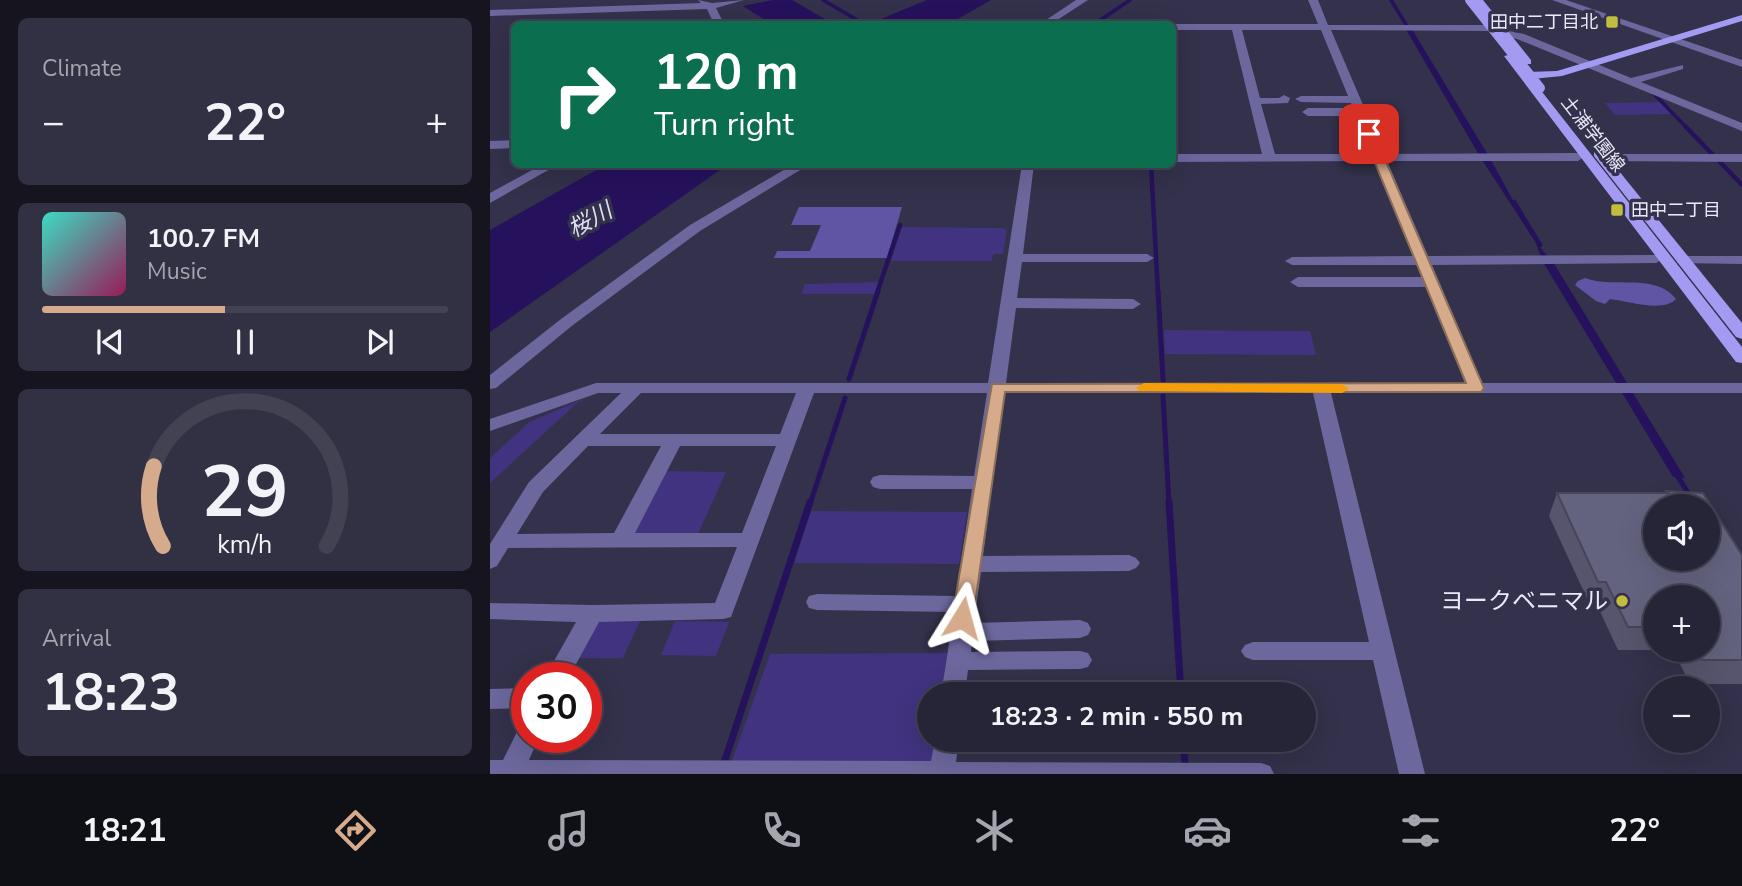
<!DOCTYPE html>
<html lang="en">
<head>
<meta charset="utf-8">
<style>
	body { margin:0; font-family:"Nunito Sans","Noto Sans JP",sans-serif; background:#323143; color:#f1f3f6; height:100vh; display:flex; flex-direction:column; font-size:26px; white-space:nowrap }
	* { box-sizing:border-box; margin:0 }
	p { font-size:23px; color:#a4a5ae }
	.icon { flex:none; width:38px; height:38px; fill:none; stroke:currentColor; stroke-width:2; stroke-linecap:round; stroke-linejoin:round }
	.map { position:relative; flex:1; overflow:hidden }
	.side { display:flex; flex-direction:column; gap:18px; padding:18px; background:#15141f; width:490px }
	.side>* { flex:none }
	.banner { position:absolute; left:21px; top:21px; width:665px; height:147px; border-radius:10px; box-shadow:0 7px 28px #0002,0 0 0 2px #424253; background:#0b6e4f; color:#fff; overflow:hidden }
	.buttons { position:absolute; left:1153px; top:494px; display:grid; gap:14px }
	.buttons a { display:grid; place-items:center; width:77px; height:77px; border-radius:50%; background:#262538; box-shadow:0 7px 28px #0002,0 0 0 2px #424253; font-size:35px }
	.speed { position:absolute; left:21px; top:662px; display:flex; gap:14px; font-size:35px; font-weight:700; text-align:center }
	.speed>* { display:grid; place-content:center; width:91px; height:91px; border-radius:50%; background:#262538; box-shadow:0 7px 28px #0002,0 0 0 2px #424253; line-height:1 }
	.speed .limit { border:10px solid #d22; background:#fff; color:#111 }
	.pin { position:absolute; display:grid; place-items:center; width:60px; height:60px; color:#fff; margin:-30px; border-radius:14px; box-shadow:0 4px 10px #0006 }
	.me { position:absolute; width:77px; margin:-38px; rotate:8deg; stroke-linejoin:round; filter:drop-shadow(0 0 5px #0008) }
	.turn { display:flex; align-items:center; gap:24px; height:147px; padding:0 28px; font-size:32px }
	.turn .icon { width:91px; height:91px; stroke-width:2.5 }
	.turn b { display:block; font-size:49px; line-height:60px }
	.big { font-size:52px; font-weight:700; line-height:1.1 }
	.side .tile { flex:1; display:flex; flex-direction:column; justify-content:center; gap:10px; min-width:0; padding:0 24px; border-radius:10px; background:#323143 }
	.side .dial { align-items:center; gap:0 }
	.dial svg { height:182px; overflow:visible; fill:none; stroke:#424253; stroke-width:7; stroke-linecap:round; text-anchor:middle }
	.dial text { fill:#f1f3f6; stroke:none }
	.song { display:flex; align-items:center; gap:21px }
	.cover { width:84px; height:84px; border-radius:10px; background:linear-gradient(135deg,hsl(170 70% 55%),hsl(330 70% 35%)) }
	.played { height:7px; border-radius:4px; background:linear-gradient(90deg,#d6ab8b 45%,#424253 45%) }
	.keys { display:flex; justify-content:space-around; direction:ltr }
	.heat { display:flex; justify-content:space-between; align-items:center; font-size:38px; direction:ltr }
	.trip { position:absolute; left:427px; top:682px; width:399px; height:70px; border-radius:35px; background:#262538; box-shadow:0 7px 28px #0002,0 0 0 2px #424253; font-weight:700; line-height:70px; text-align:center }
	.tabs { display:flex; height:112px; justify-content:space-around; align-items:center; background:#0f0f16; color:#a4a5ae }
	.tabs .icon { width:49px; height:49px }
	.tabs .selected { color:#d6ab8b }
	.tabs b { font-size:32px; color:#f1f3f6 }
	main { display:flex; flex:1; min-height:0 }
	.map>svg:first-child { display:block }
</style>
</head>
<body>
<main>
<section class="side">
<div class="tile"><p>Climate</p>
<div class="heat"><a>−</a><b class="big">22°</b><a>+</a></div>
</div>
<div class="tile">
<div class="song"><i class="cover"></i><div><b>100.7 FM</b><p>Music</p></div></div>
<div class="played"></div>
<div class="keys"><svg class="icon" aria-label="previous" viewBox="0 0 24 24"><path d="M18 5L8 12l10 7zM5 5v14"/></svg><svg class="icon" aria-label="pause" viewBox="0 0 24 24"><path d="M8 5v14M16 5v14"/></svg><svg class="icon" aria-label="next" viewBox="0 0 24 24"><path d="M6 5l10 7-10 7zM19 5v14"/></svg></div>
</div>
<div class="tile dial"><svg viewBox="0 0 100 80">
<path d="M14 69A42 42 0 1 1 86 69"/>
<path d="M14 69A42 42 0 0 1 10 34" stroke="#d6ab8b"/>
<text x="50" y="56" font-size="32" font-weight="700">29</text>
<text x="50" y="72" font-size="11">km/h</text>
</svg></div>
<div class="tile"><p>Arrival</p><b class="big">18:23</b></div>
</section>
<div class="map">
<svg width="1252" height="774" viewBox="0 0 1252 774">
	<rect width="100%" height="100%" fill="#33314b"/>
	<g fill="#41337f">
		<polygon points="1170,102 1182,114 1125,115 1115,103"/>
		<polygon points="412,227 512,228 517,230 513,254 503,254 502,261 401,261"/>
		<polygon points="389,282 385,294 311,294 315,284"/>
		<polygon points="674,330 820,331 826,355 675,354"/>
		<polygon points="96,398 86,404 0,483 0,458 39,422"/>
		<polygon points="173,471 236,472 207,536 144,535 141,531"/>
		<polygon points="321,511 477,512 469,564 304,563"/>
		<polygon points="113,621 150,621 133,658 86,658 106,623"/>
		<polygon points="185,621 239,622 226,656 171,655"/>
		<polygon points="459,653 453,695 439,695 439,740 446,740 442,763 241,763 280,654"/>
	</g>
	<g fill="#6055a4">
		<polygon points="309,207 412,207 397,258 284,258 287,251 320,251 331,225 301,225"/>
		<path d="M1095,278C1124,289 1165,272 1186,299C1173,313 1138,301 1120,299L1115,304L1106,301L1085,285L1088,281Z"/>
	</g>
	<g fill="#26115c">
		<polygon points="283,0 302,0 342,23 356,24 391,19 437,0 501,0 459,24 281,24 253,6"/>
		<polygon points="914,26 920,26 1001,160 1046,243 1063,262 1195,478 1183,477 1053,262 1046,243 989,155"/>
		<polygon points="117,164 237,165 0,332 0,230"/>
	</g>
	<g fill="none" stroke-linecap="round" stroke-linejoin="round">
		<g stroke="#26115c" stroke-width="3.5">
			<polyline points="333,0 374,24"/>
			<polyline points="901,0 917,26"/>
			<polyline points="613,24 609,21 640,0"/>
			<polyline points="1162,92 1198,129"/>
		</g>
		<g stroke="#26115c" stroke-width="4.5">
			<polyline points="1196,127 1223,155"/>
			<polyline points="1229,161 1252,185"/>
			<polyline points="661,164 668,293"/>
			<polyline points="1024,202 1050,245"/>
			<polyline points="387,293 410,225"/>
		</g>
		<g stroke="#26115c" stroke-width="5">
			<polyline points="668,291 673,380"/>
			<polyline points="359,379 388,291"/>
			<polyline points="673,396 679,504"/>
			<polyline points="1188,477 1205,504"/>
			<polyline points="320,504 355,398"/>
		</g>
		<g stroke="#26115c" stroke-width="7">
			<polyline points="679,502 691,695"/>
			<polyline points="1204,502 1206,506"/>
			<polyline points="693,740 695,763"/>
			<polyline points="234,763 320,502"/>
		</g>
		<g fill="#6c679c" fill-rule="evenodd">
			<polygon points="208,0 222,3 254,0 226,8 234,24 224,24 217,9 0,16 0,10 211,3"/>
			<polygon points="586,0 598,0 561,24 550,24"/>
			<path d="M818,0H828L838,25H997L1002,28L997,31L841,30L894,154L1088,153L1094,157L1088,161H897L938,256L1166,255L1173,259L1166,263L942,265L992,383H1252V393H841L935,774H909L883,660H763L755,657L751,651L755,645L763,642H879L823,393H514L493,556L639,555L646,558L650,563L646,568L639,571L491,572L484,623L590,620L598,623L601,629L598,635L590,638L482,641L481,652L590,651L598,653L602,660L598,667L590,669L478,670L475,695H451L464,612L327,610L319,608L316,602L319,596L327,594L466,596L482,489H390L383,487L380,482L383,477L390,475L484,476L497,393H324L241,617L233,619L109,622L79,677H55L86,622L0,619V603L102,605L225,603L247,547L18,548L7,566L0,569V544L39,482L131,393H108L0,431V419L106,383H498L532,164H544L533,254H657L664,258L657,262H532L527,298L643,299L651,304L643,309L526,308L516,383H975L936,287H808L800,282L808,277H932L927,265H802L795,261L802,257L923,256L884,161L682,162V154H772L742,30H682V24H680H828ZM752,30H831L858,96H811L805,99L811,102L861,103L863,108H818L812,112L818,116H866L881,154H785L771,104L798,103L800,98L794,95L789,98H770ZM151,393H306L290,434H110ZM98,446H171L124,533L27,534L53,492ZM190,446H286L252,533H145Z"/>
			<polygon points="1062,0 1076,0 1252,60 1252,67"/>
			<polygon points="1014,30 1034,34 1141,78 1193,65 1193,69 1151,82 1252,123 1252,131 1027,39 1010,35 1010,31"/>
			<polygon points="24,140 24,148 0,149 0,141"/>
			<polygon points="1121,154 1252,154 1252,162 1117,161 1117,155"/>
			<polygon points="53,164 69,164 0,203 0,193"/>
			<polygon points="304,164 320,164 210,231 83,325 6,388 0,389 0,375 71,319 200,225"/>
			<polygon points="1193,256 1252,256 1252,264 1188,263 1186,260 1188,257"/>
			<polygon points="37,688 37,708 0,709 0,689"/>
			<polygon points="37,726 37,737 49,737 39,760 441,761 445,740 469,740 466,762 771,763 780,766 784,774 0,774 0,760 13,760 28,730"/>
		</g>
		<g fill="#a39af1" fill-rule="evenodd">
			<polygon points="983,0 993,0 1041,60 1041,64 1033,64"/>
			<polygon points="1252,15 1252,21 1072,76 1042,79 1252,347 1252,363 1246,362 1014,56 1023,54 1037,72 1067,71"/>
			<polygon points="1108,149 1112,150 1252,323 1252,339 1246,337 1104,156 1104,150"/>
		</g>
		<polyline stroke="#a39af1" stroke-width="10" points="980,0 1050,88"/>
	</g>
	<path fill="#56556d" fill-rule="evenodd" d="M1176,491L1252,555V684H1200L1183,650H1128L1107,605H1100L1059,516L1067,493H1175ZM1166,597L1218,649H1166Z"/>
	<path fill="#64637f" stroke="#464559" stroke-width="2" fill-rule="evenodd" d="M1176,491L1213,493L1252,555V660H1212L1206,649H1218V597H1166V627H1138L1116,582H1108L1067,493H1178ZM1166,506H1218V558H1166Z"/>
	<polygon fill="#d6ab8b" stroke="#8b6f5a" stroke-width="2" points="875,132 884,134 994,388 991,392 515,392 483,618 480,624 472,626 465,624 462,618 502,384 976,383 873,134"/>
	<polygon fill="#f59e0b" points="654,383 852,384 859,389 852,393 649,391 646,388"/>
	<g fill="#c2bd3f" stroke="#33314b" stroke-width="2.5">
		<rect x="1115" y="15" width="14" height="14" rx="3.5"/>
		<rect x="1120" y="203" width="14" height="14" rx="3.5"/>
		<circle cx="1132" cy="601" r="7"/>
	</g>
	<g text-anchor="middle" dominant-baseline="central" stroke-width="7" stroke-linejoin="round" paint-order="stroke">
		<g font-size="18" fill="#e9e9f9" stroke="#33314b" text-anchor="end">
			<text x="1108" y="22">田中二丁目北</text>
			<text x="1141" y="210" text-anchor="start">田中二丁目</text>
		</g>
		<g font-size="18" fill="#e9e9f9" stroke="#33314b">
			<text transform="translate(1103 134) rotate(52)">土浦学園線</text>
		</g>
		<g font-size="23" font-style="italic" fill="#deddf4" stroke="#33314b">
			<text transform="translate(100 220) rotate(-29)">桜川</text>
		</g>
		<g font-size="24" fill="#e9e9f9" stroke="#33314b" text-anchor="end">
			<text x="1118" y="601">ヨークベニマル</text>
		</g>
	</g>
</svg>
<div class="buttons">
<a><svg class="icon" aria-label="sound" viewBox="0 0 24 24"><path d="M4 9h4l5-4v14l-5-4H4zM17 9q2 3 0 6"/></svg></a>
<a>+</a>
<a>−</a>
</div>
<div class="speed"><div class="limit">30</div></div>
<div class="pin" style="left:879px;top:134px;background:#d93025"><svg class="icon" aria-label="arrive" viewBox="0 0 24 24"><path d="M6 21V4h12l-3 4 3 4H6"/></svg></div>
<svg class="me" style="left:472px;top:618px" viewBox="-20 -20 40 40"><path d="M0-17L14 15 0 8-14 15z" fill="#d6ab8b" stroke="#fff" stroke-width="4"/></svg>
<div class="trip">18:23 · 2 min · 550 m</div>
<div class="banner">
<div class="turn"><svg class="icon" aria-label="right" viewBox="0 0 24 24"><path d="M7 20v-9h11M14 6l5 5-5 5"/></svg><div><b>120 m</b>Turn right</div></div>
</div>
</div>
</main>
<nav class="tabs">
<b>18:21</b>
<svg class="icon selected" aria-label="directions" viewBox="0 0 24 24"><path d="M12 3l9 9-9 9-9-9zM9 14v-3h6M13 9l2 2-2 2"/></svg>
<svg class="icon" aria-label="music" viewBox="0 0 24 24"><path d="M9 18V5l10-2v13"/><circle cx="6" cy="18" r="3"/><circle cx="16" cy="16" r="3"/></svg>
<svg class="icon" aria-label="phone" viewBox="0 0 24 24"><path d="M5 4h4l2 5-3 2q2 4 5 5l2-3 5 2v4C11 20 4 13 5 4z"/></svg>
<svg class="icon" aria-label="climate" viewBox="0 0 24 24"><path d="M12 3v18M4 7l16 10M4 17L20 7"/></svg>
<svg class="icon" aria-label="car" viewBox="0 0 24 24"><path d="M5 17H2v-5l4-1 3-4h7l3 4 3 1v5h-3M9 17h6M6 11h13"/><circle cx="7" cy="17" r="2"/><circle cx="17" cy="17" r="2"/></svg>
<svg class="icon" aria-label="filters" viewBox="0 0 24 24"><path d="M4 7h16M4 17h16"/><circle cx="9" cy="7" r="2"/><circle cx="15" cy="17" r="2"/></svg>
<b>22°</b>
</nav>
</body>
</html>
